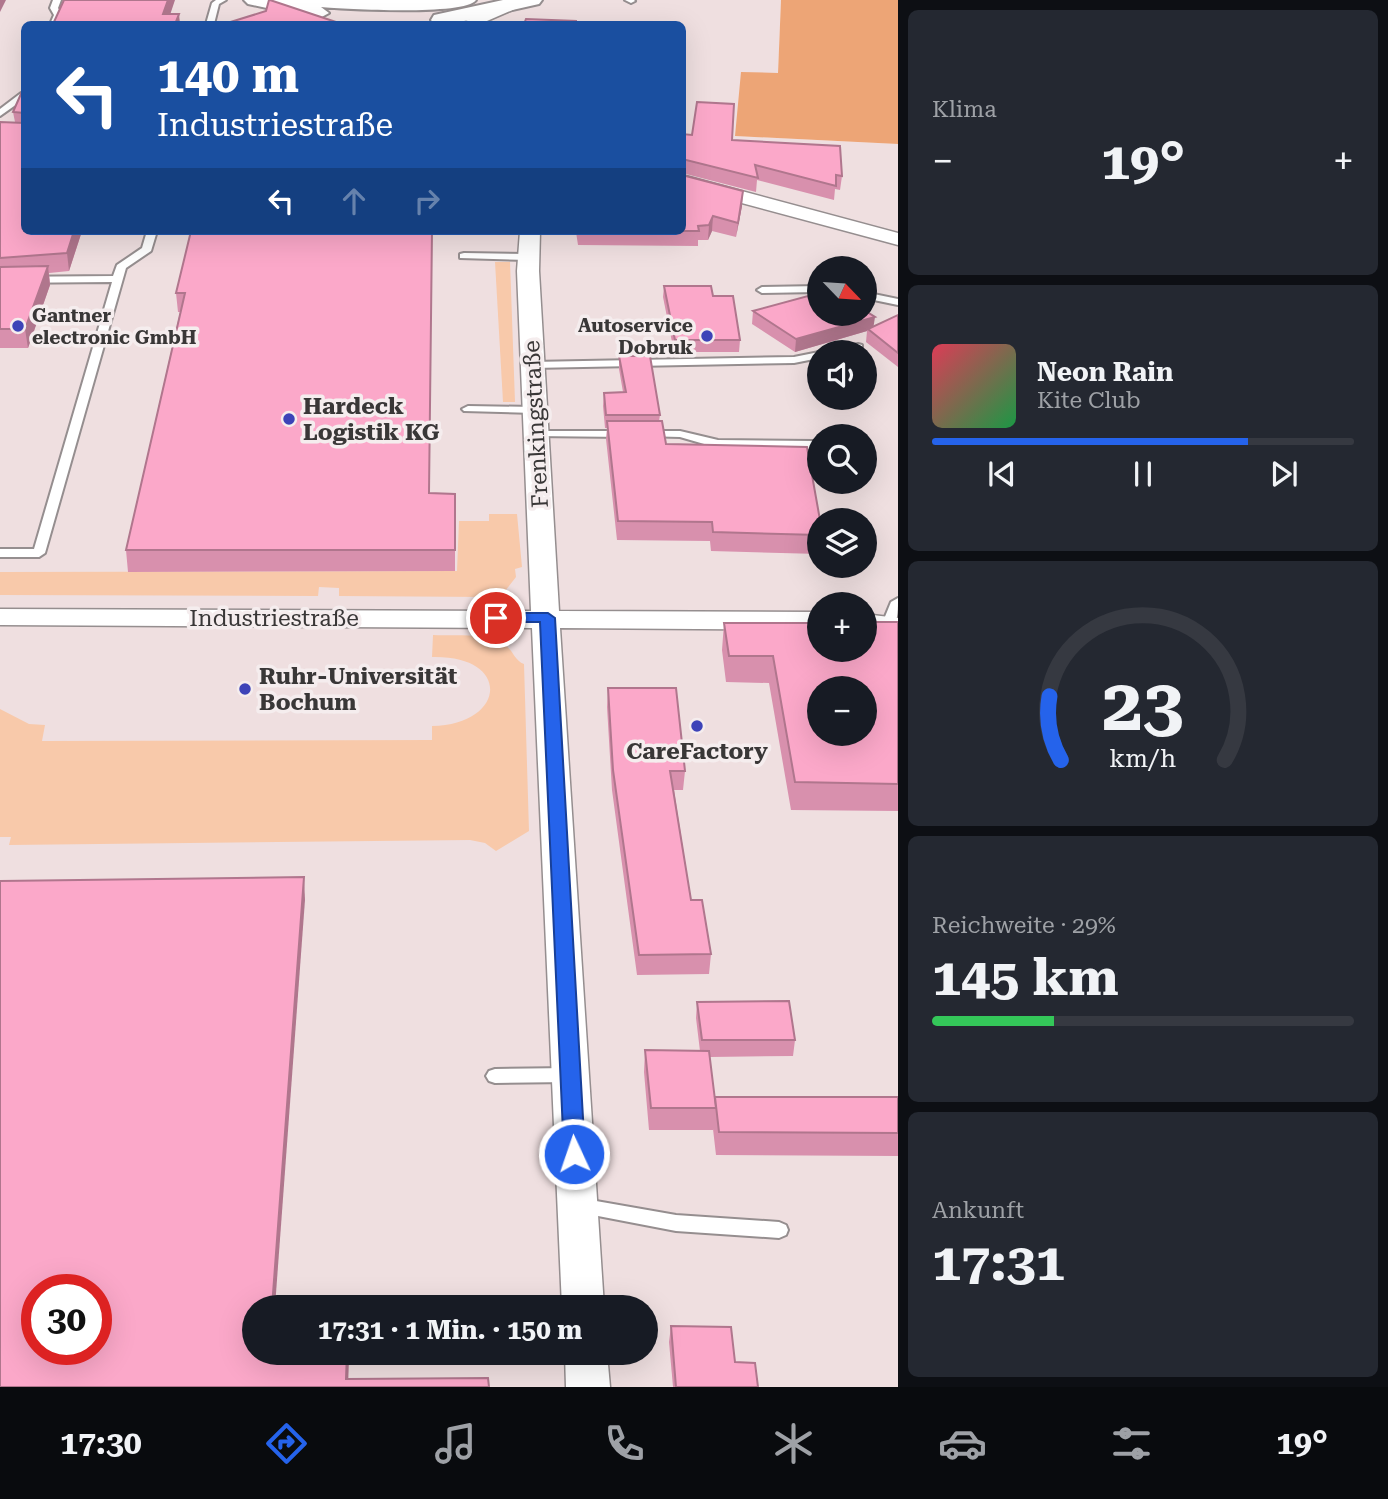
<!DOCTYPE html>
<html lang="de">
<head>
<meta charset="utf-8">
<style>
	body { margin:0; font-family:"Roboto Serif",serif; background:#242831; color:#f1f3f6; height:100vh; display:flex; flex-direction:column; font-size:26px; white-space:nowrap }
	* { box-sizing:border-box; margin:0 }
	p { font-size:23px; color:#9ea1a6 }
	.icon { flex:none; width:38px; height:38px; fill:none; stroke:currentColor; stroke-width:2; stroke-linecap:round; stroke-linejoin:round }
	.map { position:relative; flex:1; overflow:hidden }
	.panel { display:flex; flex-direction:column; gap:10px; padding:10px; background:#0d0f14; width:490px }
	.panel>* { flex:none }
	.top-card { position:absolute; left:21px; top:21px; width:665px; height:214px; border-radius:10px; box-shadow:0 7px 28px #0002; background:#1a4fa0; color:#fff; overflow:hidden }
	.needle { width:46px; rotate:115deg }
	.fabs { position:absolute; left:807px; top:256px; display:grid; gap:14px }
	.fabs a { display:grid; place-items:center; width:70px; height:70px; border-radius:50%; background:#171b24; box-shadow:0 7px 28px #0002; font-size:35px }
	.speed { position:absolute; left:21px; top:1274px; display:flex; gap:14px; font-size:35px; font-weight:700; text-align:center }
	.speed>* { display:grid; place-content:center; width:91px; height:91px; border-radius:50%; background:#171b24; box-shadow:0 7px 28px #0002; line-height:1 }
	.speed .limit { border:10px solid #d22; background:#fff; color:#111 }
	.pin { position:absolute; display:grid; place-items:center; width:60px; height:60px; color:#fff; margin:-30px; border:4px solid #fff; border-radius:50%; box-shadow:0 2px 7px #0007 }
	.me { position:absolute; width:77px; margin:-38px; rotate:357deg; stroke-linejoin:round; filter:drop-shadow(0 0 5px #0008) }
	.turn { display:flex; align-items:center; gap:24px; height:147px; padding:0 21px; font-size:32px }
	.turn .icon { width:91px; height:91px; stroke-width:2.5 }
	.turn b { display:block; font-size:49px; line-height:60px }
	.lanes { display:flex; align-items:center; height:66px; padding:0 21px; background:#0003; justify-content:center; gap:35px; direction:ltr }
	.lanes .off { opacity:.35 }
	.big { font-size:52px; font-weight:700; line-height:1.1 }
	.panel .widget { flex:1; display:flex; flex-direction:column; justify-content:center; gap:10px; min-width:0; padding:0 24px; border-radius:10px; background:#242831 }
	.panel .dial { align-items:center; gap:0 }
	.dial svg { height:182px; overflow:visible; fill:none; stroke:#363941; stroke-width:7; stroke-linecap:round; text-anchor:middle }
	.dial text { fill:#f1f3f6; stroke:none }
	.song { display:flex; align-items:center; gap:21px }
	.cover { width:84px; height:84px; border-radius:10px; background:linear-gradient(135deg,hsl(350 70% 55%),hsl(140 70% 35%)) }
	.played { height:7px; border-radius:4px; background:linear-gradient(90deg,#2563eb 75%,#363941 75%) }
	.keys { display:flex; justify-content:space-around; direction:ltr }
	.heat { display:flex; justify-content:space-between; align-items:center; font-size:38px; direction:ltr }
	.charge { height:10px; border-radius:5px; background:linear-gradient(90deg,#34c759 29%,#363941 0) }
	.trip { position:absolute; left:242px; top:1295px; width:416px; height:70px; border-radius:35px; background:#171b24; box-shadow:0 7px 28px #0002; font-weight:700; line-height:70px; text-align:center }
	.tabs { display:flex; height:112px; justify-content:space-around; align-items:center; background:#090b0e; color:#9ea1a6 }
	.tabs .icon { width:49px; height:49px }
	.tabs .selected { color:#2563eb }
	.tabs b { font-size:32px; color:#f1f3f6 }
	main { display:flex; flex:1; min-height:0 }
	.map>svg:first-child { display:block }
</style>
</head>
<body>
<main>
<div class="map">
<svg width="898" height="1387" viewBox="0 0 898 1387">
	<rect width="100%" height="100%" fill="#f5edee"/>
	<path fill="#efdfe0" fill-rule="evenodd" d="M0,0H781L778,74L736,136L898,144V1387H0ZM24,24H682V231H24ZM819,268H864V313H819ZM819,352H864V397H819ZM819,436H864V481H819ZM819,520H864V565H819ZM819,604H864V649H819ZM819,688H864V733H819ZM37,1290H96V1349H37ZM254,1307H646V1353H254Z"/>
	<g fill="#f8c9aa">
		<polygon points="495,262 510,262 515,402 503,402"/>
		<polygon points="489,514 517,514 522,567 515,569 516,577 505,591 486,597 339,596 339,588 319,587 318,596 0,595 0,572 457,571 459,521 489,521"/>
		<path d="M433,635C457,636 484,632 505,645C514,651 514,660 524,664L529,831L496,851L485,843L470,840L9,845L11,837H0V709L29,724L45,725L42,741L432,740V726C506,725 513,655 432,657Z"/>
	</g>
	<polygon fill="#eda576" points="781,0 898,0 898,144 735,136 741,72 778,73"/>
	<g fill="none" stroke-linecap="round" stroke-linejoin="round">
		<defs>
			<g id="lane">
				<polygon points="53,0 61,0 58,8 62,15 58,24 50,24 54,15 50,8"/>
				<polygon points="216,0 226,0 219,4 214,24 206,24 212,3"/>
				<polygon points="625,0 634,0 635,1 631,3"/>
				<polygon points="21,93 24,93 24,99 0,116 0,109"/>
				<polygon points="147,231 157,231 151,251 126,268 45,553 39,557 0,557 0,549 34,549 112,282 0,283 0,277 113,276 117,265 142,248"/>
				<polygon points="464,253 528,254 533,257 528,260 460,258 460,254"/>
				<polygon points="819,286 819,292 762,293 757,290 762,287"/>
				<polygon points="864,292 898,299 898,305 864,298"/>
				<polygon points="858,344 862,345 862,349 828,352"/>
				<polygon points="819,352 819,358 794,363 532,368 527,365 532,362 794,357"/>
				<polygon points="468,406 534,407 540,410 534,413 464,411 462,409"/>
				<polygon points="536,431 626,431 632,434 626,437 532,436 530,434"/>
				<polygon points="646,431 680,431 718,440 813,441 819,445 813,449 718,448 680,437 642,436 640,434"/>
				<path d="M898,598C898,608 898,618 894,627H884L882,624L891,602Z"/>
				<polygon points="570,1068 576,1070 579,1075 576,1080 570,1082 495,1083 489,1081 486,1076 489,1071 495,1069"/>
				<polygon points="579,1198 676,1215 779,1222 786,1225 788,1230 786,1235 779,1238 676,1231 572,1211 570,1206 572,1201"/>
			</g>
			<g id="street">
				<polygon points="511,0 517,2 517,8 480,24 459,24"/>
				<polygon points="682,175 898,233 898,245 682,187"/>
				<polygon points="520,231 540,231 539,271 559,611 819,612 819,630 560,628 604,1307 562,1307 532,628 0,625 0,609 531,611 517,271"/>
				<polygon points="864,614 898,618 898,636 864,631"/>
				<polygon points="565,1353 607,1353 610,1387 566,1387"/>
			</g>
			<g id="secondary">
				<path d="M244,0H476C465,16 345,9 321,7L329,13L318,19L248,4Z"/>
				<polygon points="503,0 542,0 539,4 451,24 434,24 431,20 434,15"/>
			</g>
		</defs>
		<use href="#lane" stroke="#958e8f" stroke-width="4"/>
		<use href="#street" stroke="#958e8f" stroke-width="3"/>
		<use href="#secondary" stroke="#958e8f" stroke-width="4"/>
		<use href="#lane" fill="#fff" fill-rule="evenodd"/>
		<use href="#street" fill="#fff" fill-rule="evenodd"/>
		<use href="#secondary" fill="#fff" fill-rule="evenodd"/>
	</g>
	<g fill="#d890ad">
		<polygon points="24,87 24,231 82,231 69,271 49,273 50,285 28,348 0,348 0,122 15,122 13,112"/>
		<polygon points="682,134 732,140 842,176 840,190 835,189 834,200 757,180 756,192 682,173"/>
		<polygon points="682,175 742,206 736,237 712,231 708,240 698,240 698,246 578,245 576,232 568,232 682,231"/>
		<polygon points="191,231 429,493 455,494 455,571 128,572 126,550 180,312 178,312 176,293"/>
		<polygon points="664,286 713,296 740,340 739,352 674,352 663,297"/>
		<polygon points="753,311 873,327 898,315 898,367 866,342 867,331 795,352 752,324"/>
		<polygon points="619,356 660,415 659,421 666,444 819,520 819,554 711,551 710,541 617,540 606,439 607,428 605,428 603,406 604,393 623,392 619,369"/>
		<polygon points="898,622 898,811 791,810 769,683 726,682 722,650 724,623"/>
		<polygon points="608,688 685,771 683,790 674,790 691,900 711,954 709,974 637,975 612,790 607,707"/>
		<polygon points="697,1002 795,1040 793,1056 710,1057 714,1099 898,1097 898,1156 716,1155 713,1129 713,1130 649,1130 644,1072 645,1050 700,1051 696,1018"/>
		<polygon points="671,1326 758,1387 673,1387 669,1342"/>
	</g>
	<g fill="#b0768d">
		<polygon points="0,0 6,0 0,12"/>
		<polygon points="168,0 175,0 167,24 163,14"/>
		<polygon points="179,14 180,24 175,24"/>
		<polygon points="743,191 742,206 736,237 738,223"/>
		<polygon points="713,216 712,231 708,240 709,225"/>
		<polygon points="74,231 82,231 69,271 67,253"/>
		<polygon points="48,266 50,285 28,348 25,329"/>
		<polygon points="875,317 873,330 868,329 867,331 795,352 796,339"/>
		<polygon points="304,877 305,900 275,1307 272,1307"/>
		<polygon points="347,1353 349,1353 349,1359 348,1387 347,1387"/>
	</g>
	<g fill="#fba8c9" stroke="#b0768d" stroke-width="2" fill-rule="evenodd">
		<polygon points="64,0 168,0 163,14 179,14 175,24 53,24"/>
		<polygon points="269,0 270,0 342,24 224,24 266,11"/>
		<polygon points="526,19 576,21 576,24 524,24"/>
		<polygon points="24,87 24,231 74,231 67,253 0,258 0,122 24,123 24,113 13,112"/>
		<polygon points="697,102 734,104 732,140 840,146 842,176 836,175 836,186 755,165 758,178 682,159 682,134 692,135"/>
		<polygon points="682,175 743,191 738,223 713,216 709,225 698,226 699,231 682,231"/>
		<polygon points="191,231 432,231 429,493 455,494 455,550 126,550 185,293 176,293"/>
		<polygon points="48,266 25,329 0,329 0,267"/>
		<polygon points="664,286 711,286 713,296 733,296 740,340 675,340"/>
		<polygon points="819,293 819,313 864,313 864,310 875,317 796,339 753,311"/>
		<polygon points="898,315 898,353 868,329"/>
		<polygon points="619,356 650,356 660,415 606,415 604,393 626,392"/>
		<polygon points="607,421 662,421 666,444 807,447 820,520 819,535 713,532 712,522 618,521"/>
		<path d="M864,622H898V784L795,782L773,656H729L724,623H819V649H864ZM819,688H864V733H819Z"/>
		<polygon points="608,688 676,688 685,771 670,771 691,900 702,900 711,954 639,955 613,770"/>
		<path d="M304,877L272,1307H254V1353H347L346,1379L488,1378L489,1387H0V881ZM37,1290H96V1349H37Z"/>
		<polygon points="789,1001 795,1040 702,1040 697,1002"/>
		<polygon points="645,1050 709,1051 716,1108 651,1108"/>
		<polygon points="715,1097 898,1097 898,1133 719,1132"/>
		<polygon points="671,1326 731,1327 735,1362 755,1363 758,1387 676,1387"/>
	</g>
	<polygon fill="#2563eb" stroke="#184099" stroke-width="2" points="548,613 555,618 585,1154 582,1159 567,1159 564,1154 540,622 496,622 488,618 496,613"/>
	<g fill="#3d43b8" stroke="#f5edee" stroke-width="2.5">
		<circle cx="18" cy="326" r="7"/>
		<circle cx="707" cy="336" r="7"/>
		<circle cx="289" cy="419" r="7"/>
		<circle cx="245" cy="689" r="7"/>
		<circle cx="697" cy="726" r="7"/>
	</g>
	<g text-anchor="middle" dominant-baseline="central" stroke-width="7" stroke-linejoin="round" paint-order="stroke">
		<g font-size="19" font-weight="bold" fill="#393737" stroke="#f5edee" text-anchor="start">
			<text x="32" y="315">Gantner<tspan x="32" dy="22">electronic GmbH</tspan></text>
			<text x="693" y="325" text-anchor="end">Autoservice<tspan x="693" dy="22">Dobruk</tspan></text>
		</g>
		<g font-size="23" font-weight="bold" fill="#393737" stroke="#f5edee" text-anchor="start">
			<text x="303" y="406">Hardeck<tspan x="303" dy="26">Logistik KG</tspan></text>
			<text x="259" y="676">Ruhr-Universität<tspan x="259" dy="26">Bochum</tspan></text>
			<text x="697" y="751" text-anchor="middle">CareFactory</text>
		</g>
		<g font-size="23" fill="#393737" stroke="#f5edee">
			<text transform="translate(536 424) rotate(-93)">Frenkingstraße</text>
			<text x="274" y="618">Industriestraße</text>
		</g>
	</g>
</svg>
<div class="fabs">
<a><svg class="needle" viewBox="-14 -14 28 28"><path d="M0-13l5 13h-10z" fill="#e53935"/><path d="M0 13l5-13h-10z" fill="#9ea1a6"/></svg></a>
<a><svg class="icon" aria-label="sound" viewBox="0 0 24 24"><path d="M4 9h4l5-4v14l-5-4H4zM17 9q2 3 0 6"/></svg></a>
<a><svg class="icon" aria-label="search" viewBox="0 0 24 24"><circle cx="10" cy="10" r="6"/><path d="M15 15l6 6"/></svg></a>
<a><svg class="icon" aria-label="layers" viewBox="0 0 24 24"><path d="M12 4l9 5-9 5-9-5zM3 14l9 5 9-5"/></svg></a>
<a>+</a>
<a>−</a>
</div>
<div class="speed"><div class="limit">30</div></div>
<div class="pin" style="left:496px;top:618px;background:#d93025"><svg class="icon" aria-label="arrive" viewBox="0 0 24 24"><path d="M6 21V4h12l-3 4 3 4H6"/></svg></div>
<svg class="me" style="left:574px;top:1154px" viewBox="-20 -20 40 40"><circle r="17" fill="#2563eb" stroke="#fff" stroke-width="3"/><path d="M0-11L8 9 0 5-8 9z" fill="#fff"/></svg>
<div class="trip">17:31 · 1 Min. · 150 m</div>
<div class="top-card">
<div class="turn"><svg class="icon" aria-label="left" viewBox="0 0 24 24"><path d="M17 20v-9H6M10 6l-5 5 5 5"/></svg><div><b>140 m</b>Industriestraße</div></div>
<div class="lanes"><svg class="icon" aria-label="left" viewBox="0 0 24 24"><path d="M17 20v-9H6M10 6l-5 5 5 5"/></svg><svg class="icon off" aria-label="ahead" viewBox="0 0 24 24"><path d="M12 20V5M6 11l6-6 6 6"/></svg><svg class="icon off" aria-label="right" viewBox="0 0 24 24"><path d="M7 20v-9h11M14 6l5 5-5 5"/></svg></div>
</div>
</div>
<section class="panel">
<div class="widget"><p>Klima</p>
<div class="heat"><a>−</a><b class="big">19°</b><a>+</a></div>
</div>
<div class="widget">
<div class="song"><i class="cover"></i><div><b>Neon Rain</b><p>Kite Club</p></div></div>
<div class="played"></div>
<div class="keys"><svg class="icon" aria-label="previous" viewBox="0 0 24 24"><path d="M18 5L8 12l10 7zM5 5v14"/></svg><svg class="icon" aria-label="pause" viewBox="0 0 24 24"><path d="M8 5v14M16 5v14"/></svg><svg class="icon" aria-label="next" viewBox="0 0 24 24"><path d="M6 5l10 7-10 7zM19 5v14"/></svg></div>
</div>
<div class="widget dial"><svg viewBox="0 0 100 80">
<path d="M14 69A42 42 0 1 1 86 69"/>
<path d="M14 69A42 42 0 0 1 9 41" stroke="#2563eb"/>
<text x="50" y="56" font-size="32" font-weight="700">23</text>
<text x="50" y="72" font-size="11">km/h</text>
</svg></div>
<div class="widget"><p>Reichweite · 29%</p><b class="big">145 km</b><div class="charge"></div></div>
<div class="widget"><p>Ankunft</p><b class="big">17:31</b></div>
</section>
</main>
<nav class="tabs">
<b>17:30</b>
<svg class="icon selected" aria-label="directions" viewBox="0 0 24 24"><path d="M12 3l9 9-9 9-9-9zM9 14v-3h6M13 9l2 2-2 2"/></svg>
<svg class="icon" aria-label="music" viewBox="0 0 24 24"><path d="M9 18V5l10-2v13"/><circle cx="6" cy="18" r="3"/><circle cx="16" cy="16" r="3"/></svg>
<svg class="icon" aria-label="phone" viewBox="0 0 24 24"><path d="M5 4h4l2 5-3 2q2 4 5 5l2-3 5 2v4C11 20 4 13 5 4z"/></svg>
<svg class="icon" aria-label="climate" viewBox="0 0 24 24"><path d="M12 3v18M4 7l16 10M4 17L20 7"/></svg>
<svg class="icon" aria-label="car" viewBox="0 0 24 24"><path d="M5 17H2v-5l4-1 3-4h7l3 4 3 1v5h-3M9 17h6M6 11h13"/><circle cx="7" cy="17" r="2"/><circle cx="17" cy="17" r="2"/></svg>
<svg class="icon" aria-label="filters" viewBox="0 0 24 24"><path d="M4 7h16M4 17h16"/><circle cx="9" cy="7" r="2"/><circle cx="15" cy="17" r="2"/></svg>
<b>19°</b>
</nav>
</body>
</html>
